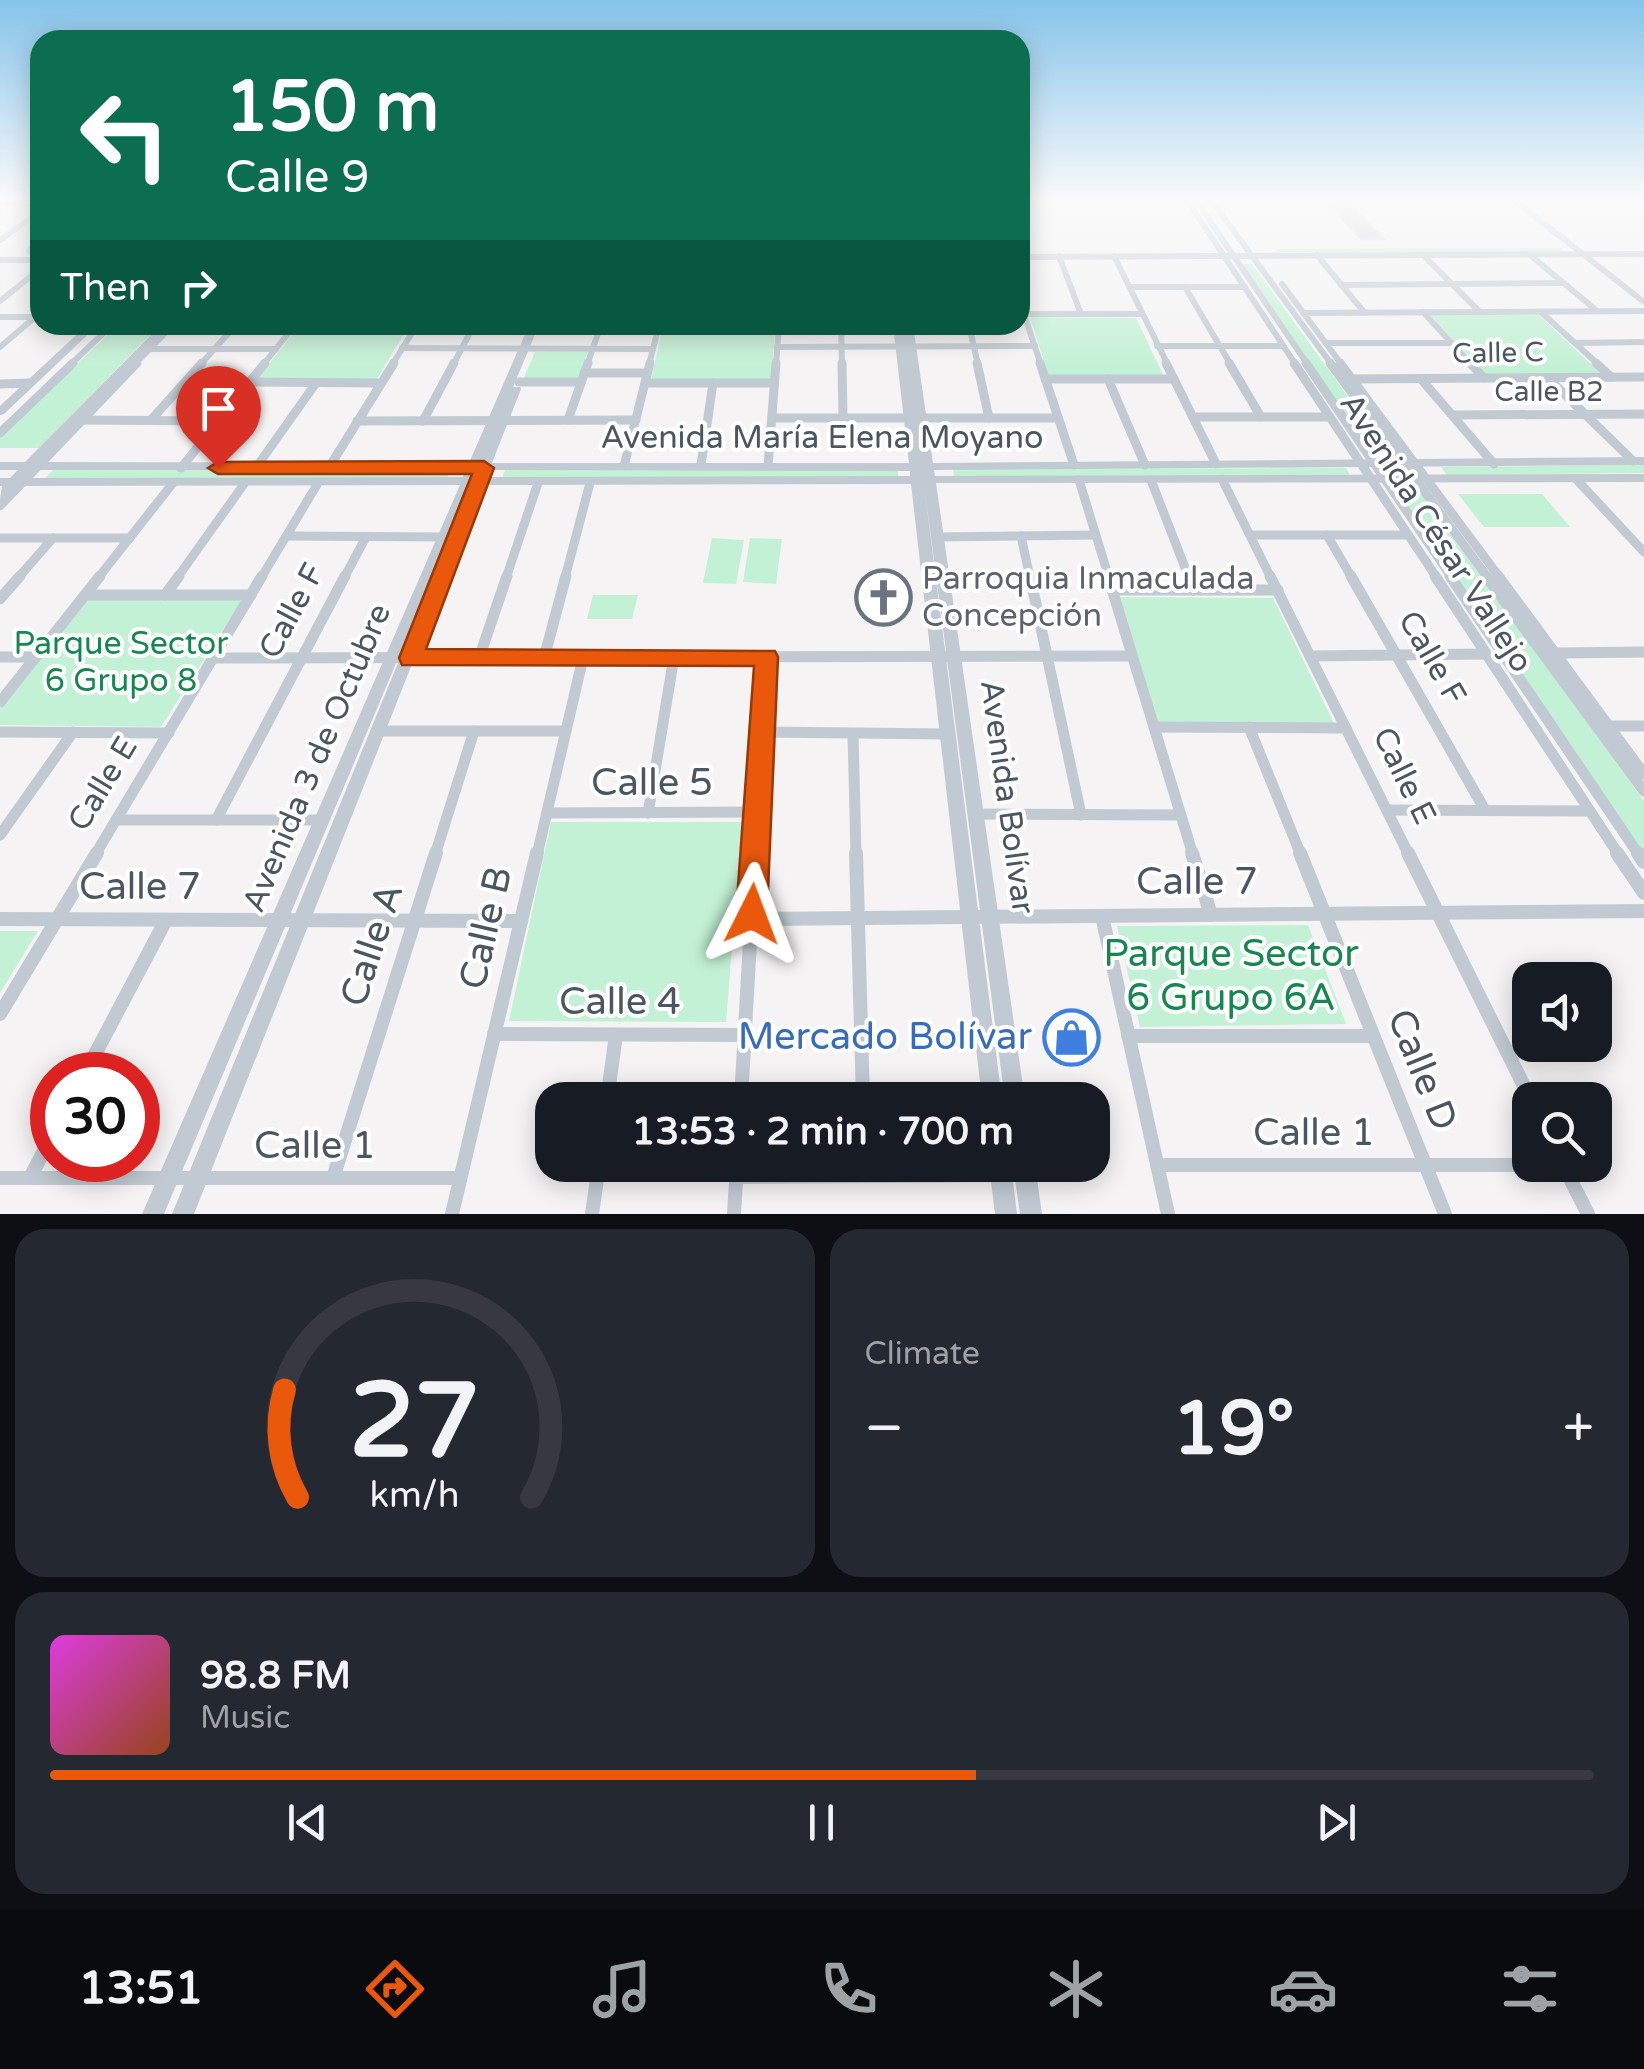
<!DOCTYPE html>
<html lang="en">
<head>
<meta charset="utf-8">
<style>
	body { margin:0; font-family:"Varela Round",sans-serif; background:#242831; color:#f1f3f6; height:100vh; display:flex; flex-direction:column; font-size:38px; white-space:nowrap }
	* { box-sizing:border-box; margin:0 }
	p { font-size:32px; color:#9ea1a6 }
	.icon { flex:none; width:55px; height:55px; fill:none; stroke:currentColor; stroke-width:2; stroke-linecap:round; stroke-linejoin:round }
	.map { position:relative; height:1214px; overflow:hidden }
	.panel { display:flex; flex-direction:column; gap:15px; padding:15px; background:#0d0f14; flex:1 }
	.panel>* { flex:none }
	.top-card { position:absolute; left:30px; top:30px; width:1000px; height:305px; border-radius:30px; box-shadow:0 5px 25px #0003; background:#0b6e4f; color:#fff; overflow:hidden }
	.controls { position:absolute; left:1512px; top:962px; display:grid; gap:20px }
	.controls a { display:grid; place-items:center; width:100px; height:100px; border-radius:20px; background:#171b24; box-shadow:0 5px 25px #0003; font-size:50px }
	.speed { position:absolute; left:30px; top:1052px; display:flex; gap:20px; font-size:50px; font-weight:700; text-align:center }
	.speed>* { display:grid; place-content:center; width:130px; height:130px; border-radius:50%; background:#171b24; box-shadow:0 5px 25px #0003; line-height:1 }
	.speed .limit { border:15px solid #d22; background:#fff; color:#111 }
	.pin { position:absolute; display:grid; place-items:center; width:85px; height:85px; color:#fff; margin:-102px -42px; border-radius:50% 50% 50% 0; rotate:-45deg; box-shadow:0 0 10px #0007 }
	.pin .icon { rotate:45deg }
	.me { position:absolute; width:110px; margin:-55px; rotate:3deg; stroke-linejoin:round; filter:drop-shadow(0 0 8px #0008) }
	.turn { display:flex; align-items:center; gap:35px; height:210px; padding:0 30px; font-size:45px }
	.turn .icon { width:130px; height:130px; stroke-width:2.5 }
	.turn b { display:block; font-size:70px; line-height:85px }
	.then { display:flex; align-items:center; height:95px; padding:0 30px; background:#0003; gap:20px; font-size:38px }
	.big { font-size:75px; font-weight:700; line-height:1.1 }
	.panel .card { flex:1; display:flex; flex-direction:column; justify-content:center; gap:15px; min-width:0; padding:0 35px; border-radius:30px; background:#242831 }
	.panel .dial { align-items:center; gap:0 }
	.dial svg { height:260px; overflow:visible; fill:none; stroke:#363941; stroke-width:7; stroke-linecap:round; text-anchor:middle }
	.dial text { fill:#f1f3f6; stroke:none }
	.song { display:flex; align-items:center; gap:30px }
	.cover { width:120px; height:120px; border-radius:15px; background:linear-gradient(135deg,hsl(300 70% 55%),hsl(20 70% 35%)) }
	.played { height:10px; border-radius:5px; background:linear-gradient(90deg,#ea580c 60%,#363941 60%) }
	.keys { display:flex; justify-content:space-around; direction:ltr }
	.heat { display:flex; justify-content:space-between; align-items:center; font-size:55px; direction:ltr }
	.panel .tiles { flex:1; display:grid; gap:15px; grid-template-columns:1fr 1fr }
	.card:last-child { grid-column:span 2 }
	.trip { position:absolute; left:535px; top:1082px; width:575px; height:100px; border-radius:30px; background:#171b24; box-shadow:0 5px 25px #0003; font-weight:700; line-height:100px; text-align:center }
	.tabs { display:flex; height:160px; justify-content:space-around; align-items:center; background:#090b0e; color:#9ea1a6 }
	.tabs .icon { width:70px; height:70px }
	.tabs .active { color:#ea580c }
	.tabs b { font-size:45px; color:#f1f3f6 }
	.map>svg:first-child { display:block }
</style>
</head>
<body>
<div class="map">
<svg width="1644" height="1214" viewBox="0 0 1644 1214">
	<rect width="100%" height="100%" fill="#f5f3f3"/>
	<g fill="#c3f1d5">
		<polygon points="1561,248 1565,252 1278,252 1275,249"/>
		<polygon points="1239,264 1252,264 1385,448 1368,448"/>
		<polygon points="1430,315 1539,315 1603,376 1487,375"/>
		<polygon points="1030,317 1136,318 1164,377 1049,377"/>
		<polygon points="118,325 160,325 39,448 0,448 0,437"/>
		<polygon points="300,325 409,325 377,379 257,379"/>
		<polygon points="663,325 775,325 772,379 651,380"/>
		<polygon points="535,352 588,352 578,380 523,380"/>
		<polygon points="1644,465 1644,473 1447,475 1441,467"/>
		<polygon points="1346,468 1351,477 954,478 953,469"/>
		<polygon points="898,469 898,477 502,478 505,470"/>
		<polygon points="53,470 451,470 447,478 44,479"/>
		<polygon points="1395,494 1421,494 1644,801 1644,853"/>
		<polygon points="1458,494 1542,494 1570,527 1484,527"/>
		<polygon points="712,538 744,540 736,584 703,583"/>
		<polygon points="750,538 782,539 776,584 743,582"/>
		<polygon points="593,595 638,595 632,619 587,619"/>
		<polygon points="1120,597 1273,598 1334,723 1158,723"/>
		<polygon points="87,599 242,600 161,727 0,725 0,709"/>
		<polygon points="551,822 742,822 726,1022 509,1021"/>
		<polygon points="1308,925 1346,1024 1140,1027 1117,926"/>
		<polygon points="0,931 38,931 0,993"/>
	</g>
	<g fill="#cdcfd5" stroke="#d7d9de" stroke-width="2.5">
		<polygon points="1326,202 1348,202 1384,239 1361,239"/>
		<polygon points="858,586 908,586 909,609 858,609"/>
	</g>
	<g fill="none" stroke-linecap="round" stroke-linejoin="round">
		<g stroke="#c1cad2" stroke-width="6">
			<polyline points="1187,200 1296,365"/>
			<polyline points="1211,200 1332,365"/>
			<polyline points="1514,200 1644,302"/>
			<polyline points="0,204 40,204"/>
			<polyline points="1199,205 1308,365"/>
			<polyline points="0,240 40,212"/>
			<polyline points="29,251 40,243"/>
			<polyline points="1317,255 1364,312"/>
			<polyline points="1423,255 1480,312"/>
			<polyline points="1530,255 1596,310"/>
			<polyline points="1059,256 1081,314"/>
			<polyline points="1114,256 1168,365"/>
			<polyline points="1282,284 1342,365"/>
			<polyline points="1341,285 1564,283"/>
			<polyline points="1129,287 1245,287"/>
			<polyline points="1185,287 1231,365"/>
			<polyline points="0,301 40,269"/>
			<polyline points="1020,302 1041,365"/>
			<polyline points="1423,312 1472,365"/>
			<polyline points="1541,312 1599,365"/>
			<polyline points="1303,313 1644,311"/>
			<polyline points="1024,314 1142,314"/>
			<polyline points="0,317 34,317"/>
			<polyline points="841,325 842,365"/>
			<polyline points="969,325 978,365"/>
			<polyline points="1327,343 1452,343"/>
			<polyline points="1575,343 1644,342"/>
			<polyline points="1157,346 1283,346"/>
			<polyline points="0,347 40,313"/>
			<polyline points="777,347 1035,346"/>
			<polyline points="402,348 653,349"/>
			<polyline points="150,349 276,349"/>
			<polyline points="70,365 112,325"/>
			<polyline points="134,365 173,325"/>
			<polyline points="200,365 236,325"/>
			<polyline points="263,365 295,325"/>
			<polyline points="392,365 417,325"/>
			<polyline points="453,365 474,325"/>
			<polyline points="587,365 601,325"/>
			<polyline points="649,365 659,325"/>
			<polyline points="776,365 779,325"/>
		</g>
		<g stroke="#c1cad2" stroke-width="9">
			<polyline points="842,363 843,418"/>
			<polyline points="977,363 989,418"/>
			<polyline points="1040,363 1074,465"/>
			<polyline points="1166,363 1216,464"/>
			<polyline points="1229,363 1261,417"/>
			<polyline points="1294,363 1437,578"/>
			<polyline points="1306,363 1452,578"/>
			<polyline points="1330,363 1488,578"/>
			<polyline points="1340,363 1500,578"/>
			<polyline points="1470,363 1484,378"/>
			<polyline points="1596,363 1611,377"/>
			<polyline points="584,373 647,373"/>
			<polyline points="1548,378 1633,461"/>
			<polyline points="1045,379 1174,379"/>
			<polyline points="1108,379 1145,465"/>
			<polyline points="1353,379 1644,377"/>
			<polyline points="1421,379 1494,464"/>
			<polyline points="249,382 381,383"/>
			<polyline points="519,382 581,382"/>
			<polyline points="645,383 774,383"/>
			<polyline points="0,384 30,383"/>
			<polyline points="1453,415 1644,414"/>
			<polyline points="1195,417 1329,417"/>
			<polyline points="772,418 1058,418"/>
			<polyline points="82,420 218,421"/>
			<polyline points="151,420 202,363"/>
			<polyline points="568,420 588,363"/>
			<polyline points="357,421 636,420"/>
			<polyline points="423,421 454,363"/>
			<polyline points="0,433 73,363"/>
			<polyline points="701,465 713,383"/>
			<polyline points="624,466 650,363"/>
			<polyline points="768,466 776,363"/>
			<polyline points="181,468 265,363"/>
			<polyline points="255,469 316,383"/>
			<polyline points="328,469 394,363"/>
			<polyline points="1222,479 1271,578"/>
			<polyline points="1576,479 1644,552"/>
			<polyline points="1079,480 1109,578"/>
			<polyline points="1151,480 1189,578"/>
			<polyline points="0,506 137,363"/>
			<polyline points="1251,535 1408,535"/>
			<polyline points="1327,535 1352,578"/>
			<polyline points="287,536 443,537"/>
			<polyline points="1021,536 1030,578"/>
			<polyline points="937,537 1095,535"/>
			<polyline points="0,538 130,538"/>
			<polyline points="18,578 53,538"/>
			<polyline points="98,578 173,483"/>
			<polyline points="177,578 244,484"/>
			<polyline points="261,578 318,483"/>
			<polyline points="344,578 366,537"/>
			<polyline points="506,578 538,483"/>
			<polyline points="565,578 590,483"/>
		</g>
		<g stroke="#c1cad2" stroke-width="11">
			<polyline points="1030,576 1081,815"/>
			<polyline points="1108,576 1193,855"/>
			<polyline points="1188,576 1193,590"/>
			<polyline points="1270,576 1409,855"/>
			<polyline points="1351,576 1485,810"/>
			<polyline points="1435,576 1619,855"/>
			<polyline points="1450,576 1639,855"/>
			<polyline points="1486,576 1644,791"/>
			<polyline points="1498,576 1644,774"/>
			<polyline points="1112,590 1278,590"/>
			<polyline points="85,595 251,595"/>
			<polyline points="165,595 179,576"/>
			<polyline points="0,599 20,576"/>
			<polyline points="1556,653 1644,652"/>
			<polyline points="1311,656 1485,654"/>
			<polyline points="0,657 35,657"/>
			<polyline points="214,658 1132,656"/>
			<polyline points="479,658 507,576"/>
			<polyline points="544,658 566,576"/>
			<polyline points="0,702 100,576"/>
			<polyline points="1609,726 1644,726"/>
			<polyline points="1154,727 1346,728"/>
			<polyline points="1249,727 1301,855"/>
			<polyline points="381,731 566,731"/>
			<polyline points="0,732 169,733"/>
			<polyline points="762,732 947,734"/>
			<polyline points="853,734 856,855"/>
			<polyline points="1387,810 1589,811"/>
			<polyline points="547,813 757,812"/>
			<polyline points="648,813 674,657"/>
			<polyline points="976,814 1181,815"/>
			<polyline points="116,820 323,820"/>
			<polyline points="216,820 345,576"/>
			<polyline points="0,835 73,732"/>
			<polyline points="95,855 262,576"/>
			<polyline points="435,855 474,731"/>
			<polyline points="537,855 583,658"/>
			<polyline points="755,855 766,657"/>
		</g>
		<g stroke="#c1cad2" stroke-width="14">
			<polyline points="856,853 863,1100"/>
			<polyline points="1192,853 1211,915"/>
			<polyline points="1300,853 1445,1214"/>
			<polyline points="1408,853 1531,1100"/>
			<polyline points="1617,853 1644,893"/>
			<polyline points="1638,853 1644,862"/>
			<polyline points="1102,916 1168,1214"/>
			<polyline points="0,919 521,921"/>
			<polyline points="751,919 1644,911"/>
			<polyline points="0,1014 97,853"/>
			<polyline points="494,1034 745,1035"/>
			<polyline points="1128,1036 1373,1036"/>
			<polyline points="84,1075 166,920"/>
			<polyline points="607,1100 616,1035"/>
			<polyline points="741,1100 755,853"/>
			<polyline points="1157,1165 1530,1165"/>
			<polyline points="1563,1165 1588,1214"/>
			<polyline points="736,1177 1000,1175"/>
			<polyline points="0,1178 460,1178"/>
			<polyline points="30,1178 52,1135"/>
			<polyline points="333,1178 436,853"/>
			<polyline points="452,1214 537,853"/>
			<polyline points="592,1214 599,1165"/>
			<polyline points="734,1214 737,1165"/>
		</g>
		<g fill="#c1cad2" fill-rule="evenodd">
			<polygon points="1644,251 1644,257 1020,260 1020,254"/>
			<rect x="0" y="257" width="40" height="6"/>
			<polygon points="87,325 98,325 4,414 0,415 0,406"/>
			<path d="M161,325H171L39,462L469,463L529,325H539L513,387H520L521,389L492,463H909L893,325H903L921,463L903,325H913L933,463L1644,457V465L934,470L935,476L1644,474V482L936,483L1025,1100H1005L924,484L1002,1100H982L911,484L483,485L194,1214H172L464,502L164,1214H142L460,485L16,486L4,498L0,499L2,486H0V478H10L18,470H0V462H25ZM31,470H466L463,477L23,478ZM489,470L910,471V476L486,477Z"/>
			<polygon points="989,1165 1011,1165 1017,1214 995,1214"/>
			<polygon points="1013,1165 1035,1165 1042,1214 1020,1214"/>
		</g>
	</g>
	<linearGradient id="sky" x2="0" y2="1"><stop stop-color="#85c3ea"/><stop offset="0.54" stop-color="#fafafa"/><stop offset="1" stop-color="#fafafa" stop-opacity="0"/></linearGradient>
	<rect width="1644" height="370" fill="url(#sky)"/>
	<polygon fill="#ea580c" stroke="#983908" stroke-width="2.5" points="484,461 494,468 426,649 775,651 778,657 767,914 762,925 752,929 741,925 736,914 754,666 402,665 399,658 472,474 218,474 208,468 218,462"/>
	<defs>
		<symbol id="church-ring" viewBox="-11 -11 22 22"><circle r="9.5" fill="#fff" stroke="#6b7280" stroke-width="1.5"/><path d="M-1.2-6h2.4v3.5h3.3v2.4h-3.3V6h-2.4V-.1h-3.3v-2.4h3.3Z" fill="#6b7280"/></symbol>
		<symbol id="shop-ring" viewBox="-11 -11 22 22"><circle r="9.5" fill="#fff" stroke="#3f7fe0" stroke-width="1.5"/><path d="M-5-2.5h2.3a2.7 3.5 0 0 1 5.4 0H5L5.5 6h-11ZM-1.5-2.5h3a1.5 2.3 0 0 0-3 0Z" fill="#3f7fe0"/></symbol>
	</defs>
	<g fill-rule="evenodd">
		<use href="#church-ring" x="852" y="566" width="63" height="63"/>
		<use href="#shop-ring" x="1040" y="1006" width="63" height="63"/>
	</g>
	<g text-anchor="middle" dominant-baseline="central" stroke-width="8" stroke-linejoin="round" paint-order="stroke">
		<g font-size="28" fill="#4a5661" stroke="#fff">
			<text transform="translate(1498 353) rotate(-1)">Calle C</text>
			<text x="1549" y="392">Calle B2</text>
		</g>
		<g font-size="32" fill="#4a5661" stroke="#fff">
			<text x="822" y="438">Avenida María Elena Moyano</text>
			<text transform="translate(1436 533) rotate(57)">Avenida César Vallejo</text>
			<text transform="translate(292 611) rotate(-62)">Calle F</text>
			<text transform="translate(1432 658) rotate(60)">Calle F</text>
			<text transform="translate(317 758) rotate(-67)">Avenida 3 de Octubre</text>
			<text transform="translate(1404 776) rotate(64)">Calle E</text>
			<text transform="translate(103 784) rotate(-59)">Calle E</text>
			<text transform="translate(1007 797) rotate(82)">Avenida Bolívar</text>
		</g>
		<g font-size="32" fill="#5b616d" stroke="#fff" text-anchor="start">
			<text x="922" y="579">Parroquia Inmaculada<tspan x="922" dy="37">Concepción</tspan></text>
		</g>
		<g font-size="32" fill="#17864f" stroke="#fff">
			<text x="121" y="644">Parque Sector<tspan x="121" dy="37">6 Grupo 8</tspan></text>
		</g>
		<g font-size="38" fill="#4a5661" stroke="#fff">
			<text x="652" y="783">Calle 5</text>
			<text x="1197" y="882">Calle 7</text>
			<text x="140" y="887">Calle 7</text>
			<text transform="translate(486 928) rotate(-77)">Calle B</text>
			<text transform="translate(372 945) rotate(-72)">Calle A</text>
			<text x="620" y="1002">Calle 4</text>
			<text transform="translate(1422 1070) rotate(68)">Calle D</text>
			<text x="1314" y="1133">Calle 1</text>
			<text x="315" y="1146">Calle 1</text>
		</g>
		<g font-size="38" fill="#17864f" stroke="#fff">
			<text x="1231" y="954">Parque Sector<tspan x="1231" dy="44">6 Grupo 6A</tspan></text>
		</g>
		<g font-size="38" fill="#366cbe" stroke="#fff" text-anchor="end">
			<text x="1032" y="1037">Mercado Bolívar</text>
		</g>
	</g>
</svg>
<div class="controls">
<a><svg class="icon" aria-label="sound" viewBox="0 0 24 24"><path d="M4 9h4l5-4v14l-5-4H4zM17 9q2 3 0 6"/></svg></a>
<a><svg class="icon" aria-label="search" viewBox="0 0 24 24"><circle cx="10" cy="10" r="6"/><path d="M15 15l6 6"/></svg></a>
</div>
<div class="speed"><div class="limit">30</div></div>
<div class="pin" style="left:218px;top:468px;background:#d93025"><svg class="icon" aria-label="arrive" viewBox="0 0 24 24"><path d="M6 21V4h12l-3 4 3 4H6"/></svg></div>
<svg class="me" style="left:752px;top:914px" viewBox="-20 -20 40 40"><path d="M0-17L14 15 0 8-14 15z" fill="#ea580c" stroke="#fff" stroke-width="4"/></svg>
<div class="trip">13:53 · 2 min · 700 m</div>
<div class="top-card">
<div class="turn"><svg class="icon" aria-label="left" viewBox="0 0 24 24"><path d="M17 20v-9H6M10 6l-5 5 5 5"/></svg><div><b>150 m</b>Calle 9</div></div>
<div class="then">Then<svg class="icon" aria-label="right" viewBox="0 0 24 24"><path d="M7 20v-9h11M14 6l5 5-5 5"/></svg></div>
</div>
</div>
<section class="panel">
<div class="tiles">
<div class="card dial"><svg viewBox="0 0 100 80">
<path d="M14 69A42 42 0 1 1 86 69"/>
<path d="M14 69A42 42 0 0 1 10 36" stroke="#ea580c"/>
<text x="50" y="56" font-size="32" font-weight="700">27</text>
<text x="50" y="72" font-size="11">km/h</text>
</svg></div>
<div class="card"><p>Climate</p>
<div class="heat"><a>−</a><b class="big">19°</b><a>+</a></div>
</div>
<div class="card">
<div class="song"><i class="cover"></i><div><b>98.8 FM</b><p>Music</p></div></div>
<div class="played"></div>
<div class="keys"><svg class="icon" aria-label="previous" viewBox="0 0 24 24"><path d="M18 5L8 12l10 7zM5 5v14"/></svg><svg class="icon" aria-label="pause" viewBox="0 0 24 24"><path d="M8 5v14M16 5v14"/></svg><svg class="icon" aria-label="next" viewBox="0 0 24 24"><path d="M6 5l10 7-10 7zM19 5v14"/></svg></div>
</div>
</div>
</section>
<nav class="tabs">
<b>13:51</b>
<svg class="icon active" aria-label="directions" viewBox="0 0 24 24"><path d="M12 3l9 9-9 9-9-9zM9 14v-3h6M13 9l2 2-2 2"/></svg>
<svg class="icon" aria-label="music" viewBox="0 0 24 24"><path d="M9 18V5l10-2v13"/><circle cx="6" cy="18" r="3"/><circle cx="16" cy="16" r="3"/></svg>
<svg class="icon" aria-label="phone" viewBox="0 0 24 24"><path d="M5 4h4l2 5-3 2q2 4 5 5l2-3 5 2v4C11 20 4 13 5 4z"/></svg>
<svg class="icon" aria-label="climate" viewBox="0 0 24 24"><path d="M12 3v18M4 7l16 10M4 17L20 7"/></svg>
<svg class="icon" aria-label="car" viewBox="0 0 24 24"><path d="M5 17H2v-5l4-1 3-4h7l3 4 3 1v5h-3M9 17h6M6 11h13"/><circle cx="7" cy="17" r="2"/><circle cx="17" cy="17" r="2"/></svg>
<svg class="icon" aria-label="filters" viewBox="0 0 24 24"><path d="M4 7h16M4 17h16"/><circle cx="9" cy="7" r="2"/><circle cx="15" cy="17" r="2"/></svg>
</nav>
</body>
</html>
